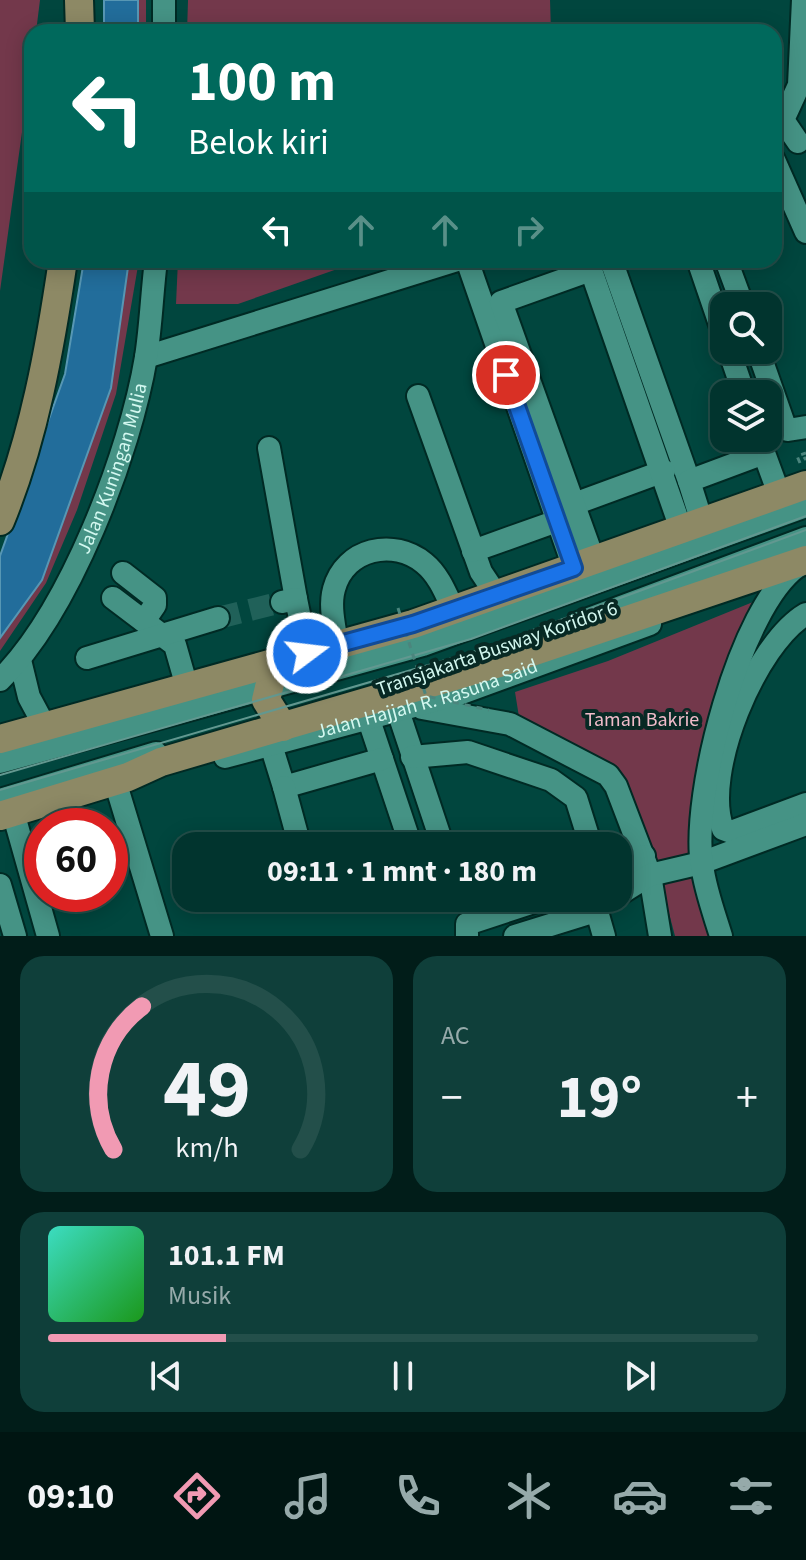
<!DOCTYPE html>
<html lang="id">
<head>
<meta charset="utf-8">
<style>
	body { margin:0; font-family:"Source Sans 3",sans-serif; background:#0f3f3a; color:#f1f3f6; height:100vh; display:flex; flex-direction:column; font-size:30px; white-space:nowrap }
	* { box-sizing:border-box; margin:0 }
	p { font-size:26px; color:#96aaaa }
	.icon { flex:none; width:44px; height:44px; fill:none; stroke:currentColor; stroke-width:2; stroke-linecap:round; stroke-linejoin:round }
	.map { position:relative; height:936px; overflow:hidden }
	.panel { display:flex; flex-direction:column; gap:20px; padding:20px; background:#011d19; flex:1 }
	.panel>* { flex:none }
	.top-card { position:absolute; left:24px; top:24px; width:758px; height:244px; border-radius:24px; box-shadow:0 4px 20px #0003,0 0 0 2px #234f4a; background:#00695c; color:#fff; overflow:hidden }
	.tools { position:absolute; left:710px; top:292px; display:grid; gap:16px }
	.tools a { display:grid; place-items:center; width:72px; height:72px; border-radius:16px; background:#01342e; box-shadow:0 4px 20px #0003,0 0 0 2px #234f4a; font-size:40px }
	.speed { position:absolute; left:24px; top:808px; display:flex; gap:16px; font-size:40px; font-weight:700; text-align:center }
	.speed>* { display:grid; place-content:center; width:104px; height:104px; border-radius:50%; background:#01342e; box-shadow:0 4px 20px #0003,0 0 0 2px #234f4a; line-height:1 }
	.speed .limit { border:12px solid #d22; background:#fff; color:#111 }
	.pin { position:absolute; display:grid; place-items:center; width:68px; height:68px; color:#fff; margin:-34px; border:4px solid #fff; border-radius:50%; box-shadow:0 2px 8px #0007 }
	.me { position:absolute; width:88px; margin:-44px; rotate:75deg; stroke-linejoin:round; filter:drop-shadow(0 0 6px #0008) }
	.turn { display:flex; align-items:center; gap:28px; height:168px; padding:0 32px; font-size:36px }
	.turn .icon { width:104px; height:104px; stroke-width:2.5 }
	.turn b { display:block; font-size:56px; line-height:68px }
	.lanes { display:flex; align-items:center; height:76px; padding:0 32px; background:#0003; justify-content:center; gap:40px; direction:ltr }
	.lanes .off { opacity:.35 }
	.big { font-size:60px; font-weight:700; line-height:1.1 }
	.panel .widget { flex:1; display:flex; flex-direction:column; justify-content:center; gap:12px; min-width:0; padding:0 28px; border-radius:24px; background:#0f3f3a }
	.panel .dial { align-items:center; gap:0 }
	.dial svg { height:208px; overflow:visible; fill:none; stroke:#234f4a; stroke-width:7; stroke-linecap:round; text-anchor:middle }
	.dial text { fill:#f1f3f6; stroke:none }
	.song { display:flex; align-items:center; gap:24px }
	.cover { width:96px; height:96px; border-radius:12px; background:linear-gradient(135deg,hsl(170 70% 55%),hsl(120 70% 35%)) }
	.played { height:8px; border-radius:4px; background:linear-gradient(90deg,#f19ab3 25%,#234f4a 25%) }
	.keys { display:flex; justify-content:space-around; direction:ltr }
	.heat { display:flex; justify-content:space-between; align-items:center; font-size:44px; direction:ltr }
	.panel .tiles { flex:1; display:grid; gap:20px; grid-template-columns:1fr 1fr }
	.widget:last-child { grid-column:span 2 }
	.trip { position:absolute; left:172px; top:832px; width:460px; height:80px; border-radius:24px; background:#01342e; box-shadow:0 4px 20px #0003,0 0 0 2px #234f4a; font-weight:700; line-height:80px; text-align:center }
	.tabs { display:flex; height:128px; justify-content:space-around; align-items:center; background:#001512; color:#96aaaa }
	.tabs .icon { width:56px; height:56px }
	.tabs .on { color:#f19ab3 }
	.tabs b { font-size:36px; color:#f1f3f6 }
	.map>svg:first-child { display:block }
</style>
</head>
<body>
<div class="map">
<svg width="806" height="936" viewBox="0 0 806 936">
	<rect width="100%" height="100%" fill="#01463e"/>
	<g fill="#73384b">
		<polygon points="0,0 40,0 36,32 32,32 32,60 0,291"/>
		<rect x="138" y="0" width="8" height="32"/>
		<polygon points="188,0 550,0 551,32 187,32"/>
		<polygon points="129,260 139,260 116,394 77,510 46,583 0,651 0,638 42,580 111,388"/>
		<polygon points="178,260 363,260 238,304 176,304"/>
		<polygon points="753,602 740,641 711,704 705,786 713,936 675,936 657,868 620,786 519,717 515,692 608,661"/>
	</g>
	<g fill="#226d9b" stroke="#5797b4" stroke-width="2">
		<rect x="104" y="0" width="34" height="32"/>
		<polygon points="84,260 129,260 111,388 42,580 0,638 0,556 65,374"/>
	</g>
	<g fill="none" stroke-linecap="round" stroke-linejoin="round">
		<polyline stroke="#206159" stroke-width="22" stroke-dasharray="22 11" stroke-linecap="butt" points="218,618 282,602"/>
		<defs>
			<g id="minor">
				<polyline points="164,32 164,0"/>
				<polyline points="798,142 783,120 799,85 803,0"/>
				<polyline points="774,160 806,232"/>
				<polyline points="467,260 574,568"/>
				<polyline points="611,260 689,481"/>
				<polyline points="698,260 724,336"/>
				<polyline points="726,260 743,306"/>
				<polyline points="729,350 744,394"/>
				<polyline points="758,350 785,427 788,430 806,427"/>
				<polyline points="146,357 457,260"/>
				<polyline points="418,396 481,572 497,596"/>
				<polyline points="269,448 296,599"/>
				<polyline points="574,504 664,471"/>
				<polyline points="702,522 689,481 764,453 779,494"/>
				<polyline points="473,551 557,521"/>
				<polyline points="594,561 501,302 591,270 681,529"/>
				<polyline points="123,573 155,598 155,605 144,621"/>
				<polyline points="113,598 175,645 187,687"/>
				<polyline points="282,602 296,599 307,653"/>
				<path d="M806,614C756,643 701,774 723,829L731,832L806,804"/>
				<polyline points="578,623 806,538"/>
				<path d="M337,645C335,627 329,607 334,589C345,548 394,538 424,563C439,575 446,594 454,611"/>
				<polyline points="87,658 218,618"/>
				<polyline points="20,660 29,697 44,725"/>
				<path id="s1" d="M0,680C70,611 130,453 146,357C151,325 152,292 156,260"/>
				<polyline points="422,708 510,724 608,775 616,786 650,875 660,936"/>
				<polyline points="398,711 443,846"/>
				<polyline points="369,720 411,846"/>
				<polyline points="271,745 284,787 382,759"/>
				<path id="s2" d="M225,757L459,694L650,624"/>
				<polyline points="412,757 468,752 551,780 576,798 591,846"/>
				<polyline points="0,762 423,645 806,506"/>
				<polyline points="115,781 162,936"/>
				<polyline points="284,787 300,846"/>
				<polyline points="0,800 156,753"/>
				<polyline points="13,812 48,936"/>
				<polyline points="110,842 131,836"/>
				<polyline points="618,874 644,856"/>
				<polyline points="0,885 15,936"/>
				<polyline points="618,895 650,875 701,863 806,824"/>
				<polyline points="467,936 467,924 546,898"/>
				<polyline points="515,936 589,913 598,915 604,936"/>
				<path d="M721,936C714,913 705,889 702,865C691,796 740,606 798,566"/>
			</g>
			<g id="major">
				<polyline points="79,0 80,32"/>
				<path d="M0,521C34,438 50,348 63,260"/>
				<polyline points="275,663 266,700 283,727"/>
				<polyline points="0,739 413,624 806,485"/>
				<polyline points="0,816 128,777 161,762 499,663 806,560"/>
			</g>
		</defs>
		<use href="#minor" stroke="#002a24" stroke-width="26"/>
		<use href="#major" stroke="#002a24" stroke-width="32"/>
		<g stroke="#4b857d" stroke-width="3" stroke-dasharray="6 6" stroke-linecap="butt">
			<polyline points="804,457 806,460"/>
			<polyline points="800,463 797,456 806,453"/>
		</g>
		<use href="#minor" stroke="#459385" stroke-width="22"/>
		<use href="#major" stroke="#8d8965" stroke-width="28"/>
		<g stroke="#629890" stroke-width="2">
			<polyline points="0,775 471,639 806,516"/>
			<polyline points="0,790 473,652 806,530"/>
		</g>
		<polyline stroke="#4b857d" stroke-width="3" stroke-dasharray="6 6" stroke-linecap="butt" points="398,608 426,696 489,710"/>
	</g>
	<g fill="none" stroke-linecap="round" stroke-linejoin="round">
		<defs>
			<polyline id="route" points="307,653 413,624 574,568 506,375"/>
		</defs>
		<use href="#route" stroke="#114b97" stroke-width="20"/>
		<use href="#route" stroke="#1a73e8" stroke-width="14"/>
	</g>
	<g text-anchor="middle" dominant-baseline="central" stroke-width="8" stroke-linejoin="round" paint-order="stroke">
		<g font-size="20" fill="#d3f8f0" stroke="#072924">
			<text stroke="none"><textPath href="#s1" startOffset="242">Jalan Kuningan Mulia</textPath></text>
			<text transform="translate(497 649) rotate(-19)">Transjakarta Busway Koridor 6</text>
			<text stroke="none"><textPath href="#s2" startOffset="210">Jalan Hajjah R. Rasuna Said</textPath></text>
		</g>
		<g font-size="20" fill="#f1bcca" stroke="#072924">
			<text x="642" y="720">Taman Bakrie</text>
		</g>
	</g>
</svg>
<div class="tools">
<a><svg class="icon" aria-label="search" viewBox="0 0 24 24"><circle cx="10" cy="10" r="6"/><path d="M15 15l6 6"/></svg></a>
<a><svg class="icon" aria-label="layers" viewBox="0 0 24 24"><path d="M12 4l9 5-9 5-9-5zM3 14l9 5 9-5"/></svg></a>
</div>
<div class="speed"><div class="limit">60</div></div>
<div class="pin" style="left:506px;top:375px;background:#d93025"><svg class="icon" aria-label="arrive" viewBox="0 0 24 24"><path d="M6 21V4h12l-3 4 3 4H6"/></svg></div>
<svg class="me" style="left:307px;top:653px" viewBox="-20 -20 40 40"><circle r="17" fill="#1a73e8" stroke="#fff" stroke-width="3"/><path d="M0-11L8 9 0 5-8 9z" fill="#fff"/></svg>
<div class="trip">09:11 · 1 mnt · 180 m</div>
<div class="top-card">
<div class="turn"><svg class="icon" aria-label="left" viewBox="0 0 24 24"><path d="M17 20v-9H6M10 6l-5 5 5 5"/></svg><div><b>100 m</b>Belok kiri</div></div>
<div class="lanes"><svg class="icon" aria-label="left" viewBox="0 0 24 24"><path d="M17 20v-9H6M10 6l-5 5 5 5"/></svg><svg class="icon off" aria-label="ahead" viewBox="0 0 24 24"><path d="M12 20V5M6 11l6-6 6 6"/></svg><svg class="icon off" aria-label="ahead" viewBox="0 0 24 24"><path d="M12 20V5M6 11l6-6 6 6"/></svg><svg class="icon off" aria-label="right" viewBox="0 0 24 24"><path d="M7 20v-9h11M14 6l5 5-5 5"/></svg></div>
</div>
</div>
<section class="panel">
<div class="tiles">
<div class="widget dial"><svg viewBox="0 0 100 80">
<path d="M14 69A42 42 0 1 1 86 69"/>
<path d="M14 69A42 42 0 0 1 25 14" stroke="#f19ab3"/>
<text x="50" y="56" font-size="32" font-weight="700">49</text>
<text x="50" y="72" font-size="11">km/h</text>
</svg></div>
<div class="widget"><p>AC</p>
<div class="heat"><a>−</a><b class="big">19°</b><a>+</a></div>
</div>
<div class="widget">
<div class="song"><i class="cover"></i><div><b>101.1 FM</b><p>Musik</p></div></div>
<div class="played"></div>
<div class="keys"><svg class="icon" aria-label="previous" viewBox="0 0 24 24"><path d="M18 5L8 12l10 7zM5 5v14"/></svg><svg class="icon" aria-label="pause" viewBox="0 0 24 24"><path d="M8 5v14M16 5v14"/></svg><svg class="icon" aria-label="next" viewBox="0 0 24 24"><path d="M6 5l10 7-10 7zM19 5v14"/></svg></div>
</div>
</div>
</section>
<nav class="tabs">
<b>09:10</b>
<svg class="icon on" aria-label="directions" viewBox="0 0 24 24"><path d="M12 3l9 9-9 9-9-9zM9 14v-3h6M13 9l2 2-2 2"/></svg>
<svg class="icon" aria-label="music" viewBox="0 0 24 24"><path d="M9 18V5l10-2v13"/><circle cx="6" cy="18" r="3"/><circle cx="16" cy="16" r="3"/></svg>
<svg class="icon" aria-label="phone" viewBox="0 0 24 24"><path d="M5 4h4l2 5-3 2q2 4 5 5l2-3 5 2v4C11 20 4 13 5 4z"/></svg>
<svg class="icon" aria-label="climate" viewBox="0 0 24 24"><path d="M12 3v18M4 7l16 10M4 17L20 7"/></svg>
<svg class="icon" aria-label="car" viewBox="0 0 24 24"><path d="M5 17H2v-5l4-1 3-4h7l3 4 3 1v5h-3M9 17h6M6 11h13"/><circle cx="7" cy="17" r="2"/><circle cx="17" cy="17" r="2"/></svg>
<svg class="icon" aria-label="filters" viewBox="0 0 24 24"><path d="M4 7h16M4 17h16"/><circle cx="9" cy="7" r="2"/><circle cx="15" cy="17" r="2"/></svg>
</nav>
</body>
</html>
